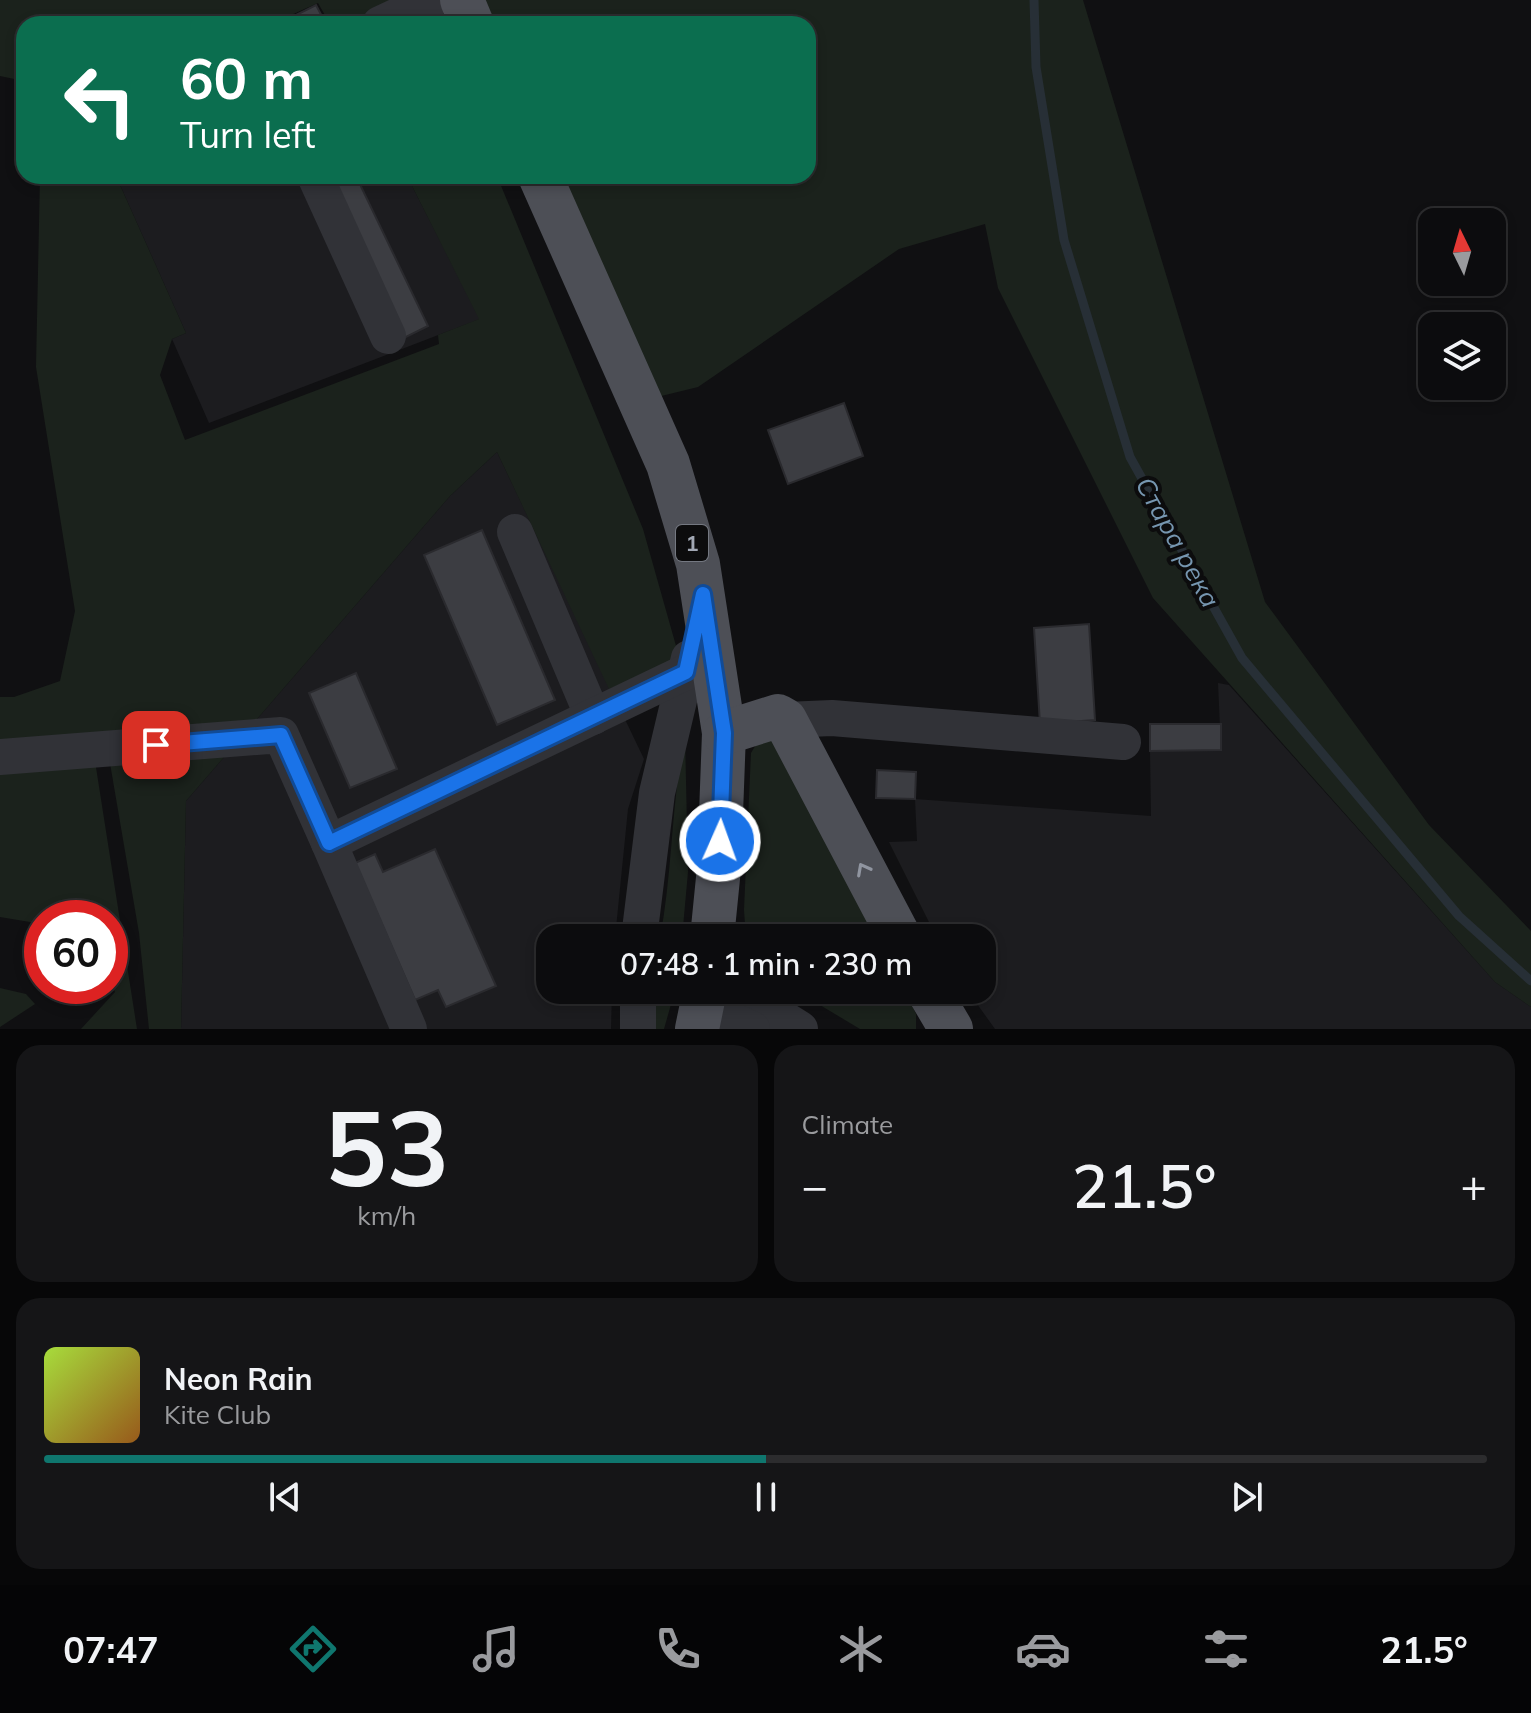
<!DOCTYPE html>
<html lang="en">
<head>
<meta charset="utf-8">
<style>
	body { margin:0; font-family:Mulish,sans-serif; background:#151517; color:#f1f3f6; height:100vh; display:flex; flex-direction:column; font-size:30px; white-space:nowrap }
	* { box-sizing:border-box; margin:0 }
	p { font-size:26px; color:#9a9b9e }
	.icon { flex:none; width:44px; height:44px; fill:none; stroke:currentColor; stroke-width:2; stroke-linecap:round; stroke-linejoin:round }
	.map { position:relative; height:1029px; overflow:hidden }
	.panel { display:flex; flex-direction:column; gap:16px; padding:16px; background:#070708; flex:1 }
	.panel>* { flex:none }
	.banner { position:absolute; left:16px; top:16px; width:800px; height:168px; border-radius:24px; box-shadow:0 4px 12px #0003,0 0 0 2px #2c2c2e; background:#0b6e4f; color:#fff; overflow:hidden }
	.needle { width:52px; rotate:355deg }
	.controls { position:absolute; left:1418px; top:208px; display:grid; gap:16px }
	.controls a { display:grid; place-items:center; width:88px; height:88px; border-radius:16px; background:#0c0c0e; box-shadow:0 4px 12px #0003,0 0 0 2px #2c2c2e; font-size:40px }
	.speed { position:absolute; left:24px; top:900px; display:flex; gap:16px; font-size:40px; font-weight:700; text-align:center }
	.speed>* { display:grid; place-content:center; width:104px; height:104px; border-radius:50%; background:#0c0c0e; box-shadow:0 4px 12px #0003,0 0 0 2px #2c2c2e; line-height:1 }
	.speed .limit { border:12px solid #d22; background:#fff; color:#111 }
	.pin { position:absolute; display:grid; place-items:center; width:68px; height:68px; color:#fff; margin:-34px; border-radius:16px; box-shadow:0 4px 12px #0006 }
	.me { position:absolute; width:88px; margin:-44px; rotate:2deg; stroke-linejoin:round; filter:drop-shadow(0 0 6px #0008) }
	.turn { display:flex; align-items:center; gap:28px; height:168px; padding:0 32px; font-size:36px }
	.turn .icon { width:104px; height:104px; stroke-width:2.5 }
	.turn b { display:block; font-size:56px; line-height:68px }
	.big { font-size:60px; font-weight:600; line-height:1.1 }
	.panel .widget { flex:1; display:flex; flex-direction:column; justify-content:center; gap:12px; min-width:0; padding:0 28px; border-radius:24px; background:#151517 }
	.panel .dial { align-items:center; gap:0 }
	.dial b { font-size:104px; line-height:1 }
	.song { display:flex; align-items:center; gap:24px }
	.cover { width:96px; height:96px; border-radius:12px; background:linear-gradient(135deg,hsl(80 70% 55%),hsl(30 70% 35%)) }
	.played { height:8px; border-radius:4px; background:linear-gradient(90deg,#0f766e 50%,#2c2c2e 50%) }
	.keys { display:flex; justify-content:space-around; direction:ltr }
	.heat { display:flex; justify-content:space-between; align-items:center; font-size:44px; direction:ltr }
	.panel .tiles { flex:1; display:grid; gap:16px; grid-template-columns:1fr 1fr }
	.widget:last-child { grid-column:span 2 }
	.trip { position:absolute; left:536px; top:924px; width:460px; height:80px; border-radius:24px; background:#0c0c0e; box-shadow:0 4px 12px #0003,0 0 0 2px #2c2c2e; font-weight:600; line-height:80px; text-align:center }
	.tabs { display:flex; height:128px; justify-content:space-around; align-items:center; background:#050506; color:#9a9b9e }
	.tabs .icon { width:56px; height:56px }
	.tabs .current { color:#0f766e }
	.tabs b { font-size:36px; color:#f1f3f6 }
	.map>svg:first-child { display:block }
</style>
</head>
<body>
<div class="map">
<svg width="1531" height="1029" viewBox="0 0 1531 1029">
	<rect width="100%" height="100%" fill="#101012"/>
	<g fill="#1c1c1f">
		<polygon points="116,176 407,176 480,319 209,423 172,339 186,333"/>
		<polygon points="497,452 644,759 628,809 615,938 550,938 550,990 612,990 611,1029 181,1029 186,801 450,496"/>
		<polygon points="1218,683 1229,685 1495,982 1531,1007 1531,1029 995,1029 967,990 982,990 982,938 937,938 889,842 917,841 915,799 1151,816 1150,751 1221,750"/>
	</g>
	<g fill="#1b221c">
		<polygon points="0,0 411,0 361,24 330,24 318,3 271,24 24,24 24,81 0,76"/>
		<polygon points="473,0 1083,0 1265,602 1429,825 1531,931 1531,1007 1495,982 1153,598 998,288 985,224 899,249 698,387 649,399 551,176 808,176 808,24 484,24"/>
		<polygon points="40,176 116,176 186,333 172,339 160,375 185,440 439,344 438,335 479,319 407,176 497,176 643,529 680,660 609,689 497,452 450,496 186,801 181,1029 149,1029 139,933 105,734 0,743 0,697 14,697 60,681 75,611 36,367"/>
		<path d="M685,735L688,872L682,938H660C673,870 671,802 685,735Z"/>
		<polygon points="774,737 880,938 746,938 744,910 751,753 760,738"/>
		<polygon points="95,761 137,1029 81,1029 115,992 110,980 110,918 42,918 42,924 0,917 0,768"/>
		<polygon points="0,988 26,994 35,1004 0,1027"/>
		<polygon points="651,990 675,990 664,1029 655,1029"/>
		<polygon points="795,990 905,990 916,1014 916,1029 860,1029"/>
	</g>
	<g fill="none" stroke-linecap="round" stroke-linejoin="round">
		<polyline stroke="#272f36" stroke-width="9" points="1034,0 1036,67 1064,240 1130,457 1242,658 1459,916 1531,981"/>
	</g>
	<g fill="#3c3d42" stroke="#2a2a2e" stroke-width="2">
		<polygon points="316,5 326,24 278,24"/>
		<polygon points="324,176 356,176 428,326 402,339"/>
		<polygon points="844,403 863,456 788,484 768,430"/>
		<polygon points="482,530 555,700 497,725 424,555"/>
		<polygon points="1089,624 1095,720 1040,724 1034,628"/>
		<polygon points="356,673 397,769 350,788 309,693"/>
		<polygon points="1150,724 1221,724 1221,750 1150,751"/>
		<polygon points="877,770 916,772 915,799 876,798"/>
		<polygon points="435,849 496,986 446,1007 438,990 415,1000 355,863 375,854 383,872"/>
	</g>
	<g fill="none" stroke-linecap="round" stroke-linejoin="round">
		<g stroke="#313237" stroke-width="36">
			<polyline points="380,24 432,0"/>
			<polyline points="315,176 388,336"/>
			<polyline points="515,532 593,717"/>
			<polyline points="785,720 832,718 1123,742"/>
			<polyline points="0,757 281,735 329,843"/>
			<polyline points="639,938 657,793 689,658"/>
			<polyline points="638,990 638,1029"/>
			<polyline points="738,990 800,1029"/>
			<polyline points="702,1006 752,1029"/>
			<polyline points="409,1029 329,843 686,672"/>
		</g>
		<g stroke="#4d4f56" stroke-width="44">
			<polyline points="462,0 472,24"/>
			<polyline points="540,176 668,464 698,564 724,733 719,868 712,938"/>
			<polyline points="724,733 778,716 785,720 900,938"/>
			<polyline points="928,990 951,1029"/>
			<polyline points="697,1029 705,990"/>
		</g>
	</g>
	<defs><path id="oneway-chevron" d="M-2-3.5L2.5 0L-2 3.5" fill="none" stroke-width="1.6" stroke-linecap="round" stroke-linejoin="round" transform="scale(2)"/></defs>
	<use stroke="#9095a0" href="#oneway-chevron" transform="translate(863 869) rotate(-118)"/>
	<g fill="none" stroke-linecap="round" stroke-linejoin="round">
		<defs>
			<polyline id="route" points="156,745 281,735 329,843 686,672 703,594 724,733 720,841"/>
		</defs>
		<use href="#route" stroke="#114b97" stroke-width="20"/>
		<use href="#route" stroke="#1a73e8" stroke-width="14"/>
	</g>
	<g text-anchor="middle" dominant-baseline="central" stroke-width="8" stroke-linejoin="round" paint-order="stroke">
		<rect fill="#0c0c0d" stroke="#747881" stroke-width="2" x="676" y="525" width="32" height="36" rx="6"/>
		<g font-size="22" font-weight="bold" fill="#a1a7b3">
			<text x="692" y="543">1</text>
		</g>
		<g font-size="26" font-style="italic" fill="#7696b0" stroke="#0c0c0d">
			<text transform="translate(1178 542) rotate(61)">Стара река</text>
		</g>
	</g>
</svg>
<div class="controls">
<a><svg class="needle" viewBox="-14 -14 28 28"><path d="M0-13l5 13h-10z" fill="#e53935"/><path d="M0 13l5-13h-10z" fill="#9a9b9e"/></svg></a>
<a><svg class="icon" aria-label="layers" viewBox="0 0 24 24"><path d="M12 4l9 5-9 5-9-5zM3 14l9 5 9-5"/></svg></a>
</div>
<div class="speed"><div class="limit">60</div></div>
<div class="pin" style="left:156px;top:745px;background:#d93025"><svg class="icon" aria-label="arrive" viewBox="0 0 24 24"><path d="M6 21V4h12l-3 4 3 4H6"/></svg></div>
<svg class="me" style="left:720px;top:841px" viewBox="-20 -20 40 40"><circle r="17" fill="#1a73e8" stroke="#fff" stroke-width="3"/><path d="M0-11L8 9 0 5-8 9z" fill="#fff"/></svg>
<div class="trip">07:48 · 1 min · 230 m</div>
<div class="banner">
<div class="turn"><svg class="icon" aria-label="left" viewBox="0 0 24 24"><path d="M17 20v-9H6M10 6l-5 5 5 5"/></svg><div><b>60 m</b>Turn left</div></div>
</div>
</div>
<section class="panel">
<div class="tiles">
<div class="widget dial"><b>53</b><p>km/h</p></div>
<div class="widget"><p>Climate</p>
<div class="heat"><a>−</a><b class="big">21.5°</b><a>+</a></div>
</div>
<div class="widget">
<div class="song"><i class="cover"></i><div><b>Neon Rain</b><p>Kite Club</p></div></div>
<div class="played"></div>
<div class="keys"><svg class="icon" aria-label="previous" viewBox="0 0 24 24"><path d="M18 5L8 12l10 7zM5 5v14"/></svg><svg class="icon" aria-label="pause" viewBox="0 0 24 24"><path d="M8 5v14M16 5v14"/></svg><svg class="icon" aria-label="next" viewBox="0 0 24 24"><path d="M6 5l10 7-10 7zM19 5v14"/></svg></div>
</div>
</div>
</section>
<nav class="tabs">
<b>07:47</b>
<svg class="icon current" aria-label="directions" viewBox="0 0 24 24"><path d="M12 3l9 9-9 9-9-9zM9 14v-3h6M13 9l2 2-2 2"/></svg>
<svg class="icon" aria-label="music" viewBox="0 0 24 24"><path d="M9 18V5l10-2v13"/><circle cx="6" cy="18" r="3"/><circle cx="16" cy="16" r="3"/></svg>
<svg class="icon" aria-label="phone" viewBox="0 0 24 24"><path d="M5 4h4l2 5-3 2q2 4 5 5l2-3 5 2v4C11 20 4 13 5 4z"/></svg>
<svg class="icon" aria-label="climate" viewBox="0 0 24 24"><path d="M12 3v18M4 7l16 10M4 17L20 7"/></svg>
<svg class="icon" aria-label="car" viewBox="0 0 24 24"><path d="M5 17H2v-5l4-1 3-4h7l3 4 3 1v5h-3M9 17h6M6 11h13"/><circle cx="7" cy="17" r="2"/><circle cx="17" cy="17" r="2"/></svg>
<svg class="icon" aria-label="filters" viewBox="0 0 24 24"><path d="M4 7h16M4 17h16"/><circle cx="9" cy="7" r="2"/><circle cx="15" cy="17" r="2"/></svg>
<b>21.5°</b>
</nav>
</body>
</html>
